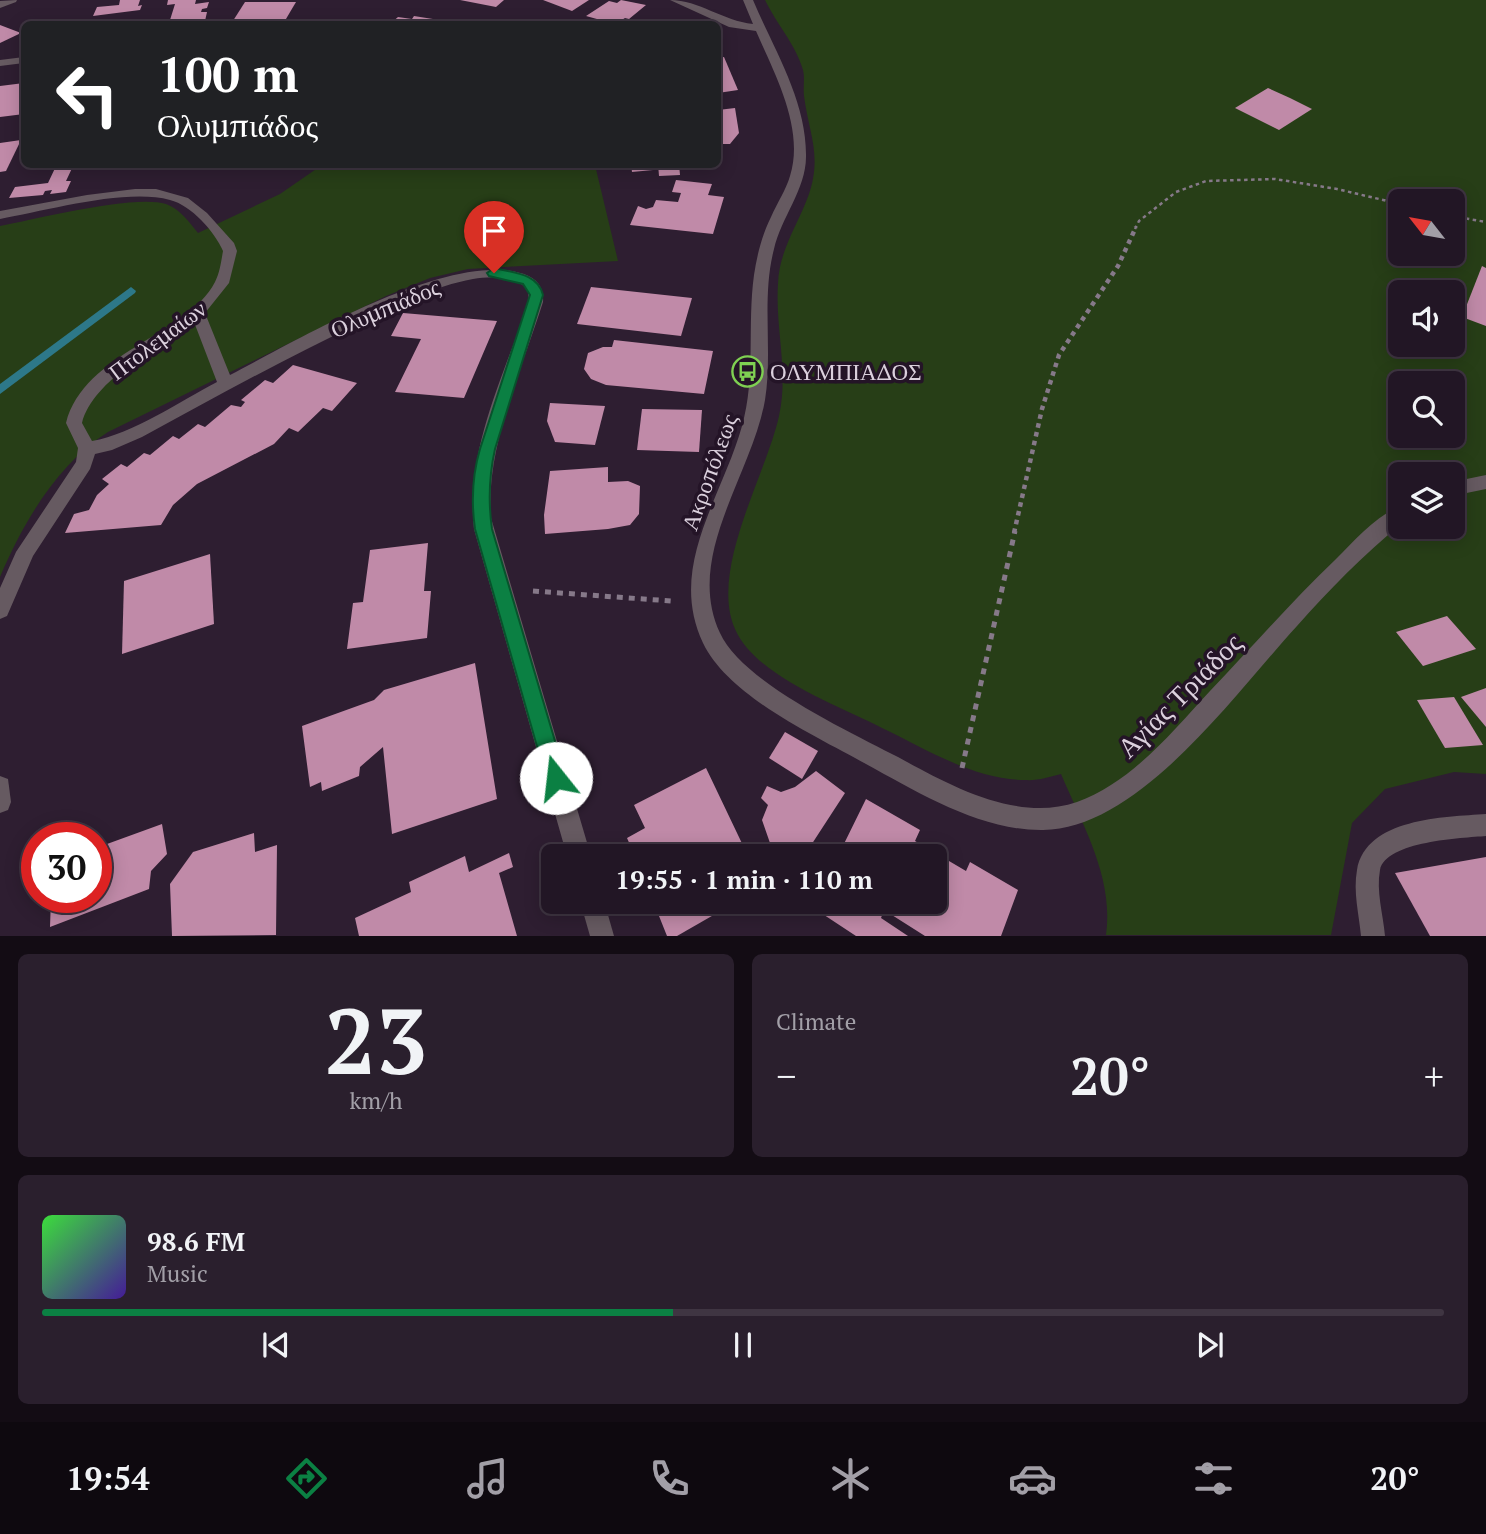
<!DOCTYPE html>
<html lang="en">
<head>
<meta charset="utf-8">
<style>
	body { margin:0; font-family:"PT Serif",serif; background:#2a1f2d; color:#f1f3f6; height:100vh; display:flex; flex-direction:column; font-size:26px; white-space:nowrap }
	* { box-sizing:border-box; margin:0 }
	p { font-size:23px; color:#a29fa7 }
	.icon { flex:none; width:38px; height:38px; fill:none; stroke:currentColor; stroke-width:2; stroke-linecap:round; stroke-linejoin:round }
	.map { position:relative; height:936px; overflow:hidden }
	.drawer { display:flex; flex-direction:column; gap:18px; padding:18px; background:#130c14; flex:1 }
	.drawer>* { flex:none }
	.top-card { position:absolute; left:21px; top:21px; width:700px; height:147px; border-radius:10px; box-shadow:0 4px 18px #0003,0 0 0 2px #3f3542; background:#202124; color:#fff; overflow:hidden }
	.needle { width:46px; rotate:301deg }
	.buttons { position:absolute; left:1388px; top:189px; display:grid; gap:14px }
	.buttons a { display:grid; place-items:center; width:77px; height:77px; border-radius:10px; background:#221625; box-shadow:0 4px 18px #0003,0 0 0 2px #3f3542; font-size:35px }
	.speed { position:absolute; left:21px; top:822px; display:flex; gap:14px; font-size:35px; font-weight:700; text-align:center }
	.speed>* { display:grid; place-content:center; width:91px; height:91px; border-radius:50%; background:#221625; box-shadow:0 4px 18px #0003,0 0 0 2px #3f3542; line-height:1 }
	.speed .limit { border:10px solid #d22; background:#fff; color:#111 }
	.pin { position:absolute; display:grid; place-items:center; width:60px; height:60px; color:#fff; margin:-72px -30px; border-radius:50% 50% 50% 0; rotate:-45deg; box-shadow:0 0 7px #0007 }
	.pin .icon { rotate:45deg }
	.me { position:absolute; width:77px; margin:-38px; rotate:344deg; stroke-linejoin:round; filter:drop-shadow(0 0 5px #0008) }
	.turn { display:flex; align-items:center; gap:24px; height:147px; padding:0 21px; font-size:32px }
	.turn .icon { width:91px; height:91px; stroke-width:2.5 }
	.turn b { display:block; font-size:49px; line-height:60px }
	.big { font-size:52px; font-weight:800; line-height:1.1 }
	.drawer .card { flex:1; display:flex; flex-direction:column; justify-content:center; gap:10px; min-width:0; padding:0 24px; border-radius:10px; background:#2a1f2d }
	.drawer .dial { align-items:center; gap:0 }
	.dial b { font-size:91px; line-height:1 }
	.song { display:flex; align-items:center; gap:21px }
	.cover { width:84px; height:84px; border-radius:10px; background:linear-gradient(135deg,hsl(120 70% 55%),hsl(260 70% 35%)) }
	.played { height:7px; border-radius:4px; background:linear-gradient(90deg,#0b8043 45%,#3f3542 45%) }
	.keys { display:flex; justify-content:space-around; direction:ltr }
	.heat { display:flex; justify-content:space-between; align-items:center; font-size:38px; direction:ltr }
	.drawer .tiles { flex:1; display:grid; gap:18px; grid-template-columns:1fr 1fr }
	.card:last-child { grid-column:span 2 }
	.trip { position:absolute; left:541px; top:844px; width:406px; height:70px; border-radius:10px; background:#221625; box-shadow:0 4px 18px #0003,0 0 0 2px #3f3542; font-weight:800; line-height:70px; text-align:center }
	.dock { display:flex; height:112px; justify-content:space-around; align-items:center; background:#0e090f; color:#a29fa7 }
	.dock .icon { width:49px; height:49px }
	.dock .active { color:#0b8043 }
	.dock b { font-size:32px; color:#f1f3f6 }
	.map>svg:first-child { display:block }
</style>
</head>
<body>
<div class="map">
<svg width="1486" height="936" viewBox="0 0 1486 936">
	<rect width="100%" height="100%" fill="#2e1e31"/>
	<g fill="#273e17" fill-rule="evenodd">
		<path d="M765,0H1486V774L1454,772L1385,789L1352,823L1331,935H1106C1114,878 1083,826 1061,774C1050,777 1037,781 1025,780C975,780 926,749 882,728C839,706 755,676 735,629C709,570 766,475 779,416C789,371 775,328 778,284C779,250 798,225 809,194C822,155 809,134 804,96C803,87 805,78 803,70C796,45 776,23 765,0ZM1400,201H1452V254H1400ZM1400,292H1452V345H1400ZM1400,383H1452V436H1400ZM1400,474H1452V527H1400Z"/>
		<path d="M322,165H595L618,261L468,269L430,278L386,296L108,432C57,464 23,523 0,577V226C36,219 135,194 166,204C180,209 189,222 198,233L280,194Z"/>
	</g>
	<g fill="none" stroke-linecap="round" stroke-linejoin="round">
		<polygon fill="#2d7889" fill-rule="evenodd" points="131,287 136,291 135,293 0,394 0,384"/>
	</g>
	<g fill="#c08aa8">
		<polygon points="120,0 140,0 138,6 142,5 140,10 93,16 97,7 119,5"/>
		<polygon points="168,0 196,0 195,4 209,2 207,8 202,9 201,12 207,12 205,21 178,24 180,19 170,20 175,4 167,5"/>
		<polygon points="460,0 504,0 496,7"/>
		<polygon points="543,0 589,0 572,11"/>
		<polygon points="621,0 646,5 629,19 625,18 615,24 586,16 609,1 617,3"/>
		<polygon points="245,2 296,2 283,24 231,24"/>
		<polygon points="414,16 458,23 458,24 390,24 398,17 412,19"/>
		<polygon points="0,25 21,33 0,43"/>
		<polygon points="724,57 738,90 718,93 718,58"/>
		<polygon points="24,83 24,114 0,117 0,86"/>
		<polygon points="1268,88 1290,98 1312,109 1279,130 1235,108"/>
		<polygon points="735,108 739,133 730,144 718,144 718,110"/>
		<polygon points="21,140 6,171 0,172 0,143"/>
		<polygon points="57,164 74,164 66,181 71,181 66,192 50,194 52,190 45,191 43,195 9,198 15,187 48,183"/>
		<polygon points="631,164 652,164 653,170 632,172"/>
		<polygon points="658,164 679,164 680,175 659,176"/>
		<polygon points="676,180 712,184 708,195 724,197 713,234 630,225 638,206 646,209 653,207 656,200 678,202 681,193 672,192"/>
		<polygon points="1482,266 1486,268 1486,326 1462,317"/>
		<polygon points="591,287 692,298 681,336 577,324"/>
		<polygon points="403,313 497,321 464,398 395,392 421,339 391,336"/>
		<polygon points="614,340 713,351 704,394 606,385 591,379 584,369 588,353 603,347 612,347"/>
		<polygon points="293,365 357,383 332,411 323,408 298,432 289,428 274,444 197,484 173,505 161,525 65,533 74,514 89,510 97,495 109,484 102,479 121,464 127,467 144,453 150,455 173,436 179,439 198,424 205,427 231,405 241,407 245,402 241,400 265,380 273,383"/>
		<polygon points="550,403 605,406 595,445 555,442 547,421"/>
		<polygon points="642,409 702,410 699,452 637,450"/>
		<polygon points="608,467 608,482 628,481 640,486 639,514 630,525 608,529 545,534 544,515 550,471"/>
		<polygon points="428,543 424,591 431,591 427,638 347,649 353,603 363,602 370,550"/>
		<polygon points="210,554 214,624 122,654 124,581"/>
		<polygon points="1447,616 1476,649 1423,666 1396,632"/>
		<polygon points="475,663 497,799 392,834 383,747 360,767 359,776 322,791 321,782 310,787 302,726 374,700 384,690"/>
		<polygon points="1486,688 1486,727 1461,697"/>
		<polygon points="1454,697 1483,745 1445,748 1417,700"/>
		<polygon points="785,732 818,751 802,779 769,758"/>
		<polygon points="706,768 748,856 635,856 627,838 645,828 634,805"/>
		<polygon points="816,771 845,793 804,856 788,856 770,843 762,820 768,805 761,798 767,786 781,792 795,787"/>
		<polygon points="866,799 920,830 915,841 966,871 970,862 1018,890 1001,936 925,936 884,910 881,918 908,936 856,936 812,907 815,901 934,901 934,856 838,856"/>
		<polygon points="162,824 167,854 151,871 149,889 50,927 51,898 96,898 96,848"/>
		<polygon points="254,833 255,852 277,845 276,935 172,936 170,884 193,852"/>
		<polygon points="509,853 513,867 499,873 517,936 359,936 355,918 411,892 409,882 465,856 469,872"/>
		<polygon points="1486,857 1486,936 1430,936 1395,873"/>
		<polygon points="653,901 738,901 677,936 667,936"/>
	</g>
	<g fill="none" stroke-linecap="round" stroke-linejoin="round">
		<g stroke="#867989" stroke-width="2.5" stroke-dasharray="3.5 3.5" stroke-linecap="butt">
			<polyline points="1452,216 1486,222"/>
			<polyline points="1135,229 1139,221 1176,192 1206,181 1275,179 1337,189 1400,204"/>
		</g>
		<polyline stroke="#867989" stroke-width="4.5" stroke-dasharray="4.5 4.5" stroke-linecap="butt" points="1014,533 1042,409 1059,355 1118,266 1136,227"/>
		<g stroke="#867989" stroke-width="5" stroke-dasharray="6 6" stroke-linecap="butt">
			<polyline points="533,591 671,601"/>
			<polyline points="962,768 1015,531"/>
		</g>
		<g fill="#665a61" fill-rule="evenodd">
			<polygon points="17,0 16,2 0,8 0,1"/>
			<path d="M670,0C699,0 723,21 753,24L743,0H753C774,50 807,101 806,157C806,189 781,218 774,249C761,299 773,350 765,400C752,475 684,556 720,633C742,682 850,732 898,757C949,785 1017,823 1077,802C1132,782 1172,732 1210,691C1252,647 1292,601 1336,559C1354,541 1376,516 1400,506V525C1363,555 1329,590 1297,626C1236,692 1140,829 1043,830C981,831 919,793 866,764C816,736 729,697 703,643C667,567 722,498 742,426C756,377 747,326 754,275C757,255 762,235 771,217C777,203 786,190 790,176C805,128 774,73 756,31L729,27Z"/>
			<polygon points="24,57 24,63 0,66 0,60"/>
			<path d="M135,189H156L188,198L207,213L234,243L237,251L229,283L205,313L230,375C297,340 452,249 524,274C538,279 544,288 543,302C522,369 485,448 491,518L591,856H567L474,529C465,451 504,375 529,302L528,290C515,275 490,276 473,279C434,286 399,305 364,321C288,357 215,397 142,437L112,450L95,454L90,469L33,556L7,616L0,619V588L16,552L76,462L78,448L66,423C84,352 187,336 215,282C220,272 221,262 223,251C215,232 191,205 170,200C125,188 46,211 0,219V211L87,195ZM194,322L217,382C180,401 133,434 92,441L82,423C93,380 159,346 194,322Z"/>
			<polygon points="1486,475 1486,489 1452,496 1452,482"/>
			<polygon points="0,776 8,779 11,802 8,810 0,813"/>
			<path d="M1486,814V836C1462,838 1386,841 1380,870C1376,891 1383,914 1385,936H1361C1359,914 1353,892 1357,870C1366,818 1444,817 1486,814Z"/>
			<polygon points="580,901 604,901 614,936 590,936"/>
		</g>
	</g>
	<path fill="#0b8043" stroke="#07532c" stroke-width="2" d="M494,268C513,273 538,273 543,295L495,449C489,476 488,501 492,529L566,778L563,785L556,788L549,785L546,778L475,529C471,501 472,476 480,449L530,295L523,284L489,276L487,273Z"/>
	<defs>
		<symbol id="bus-ring" viewBox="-11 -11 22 22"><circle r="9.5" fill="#241427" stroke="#7fd052" stroke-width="1.5"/><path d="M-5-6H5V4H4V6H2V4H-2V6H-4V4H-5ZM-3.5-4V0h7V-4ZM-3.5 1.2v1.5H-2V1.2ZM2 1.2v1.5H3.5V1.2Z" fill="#7fd052"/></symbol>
	</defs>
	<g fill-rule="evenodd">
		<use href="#bus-ring" x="730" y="354" width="35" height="35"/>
	</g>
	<g text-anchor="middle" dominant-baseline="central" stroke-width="7" stroke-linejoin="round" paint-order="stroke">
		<g font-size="23" fill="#dbd0dd" stroke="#241427">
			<text transform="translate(385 308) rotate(-23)">Ολυμπιάδος</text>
			<text transform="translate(157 340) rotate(-37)">Πτολεμαίων</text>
			<text transform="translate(709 472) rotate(-70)">Ακροπόλεως</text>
		</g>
		<g font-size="23" fill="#dbd0dd" stroke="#241427" text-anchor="start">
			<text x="770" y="371">ΟΛΥΜΠΙΑΔΟΣ</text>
		</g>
		<g font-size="28" fill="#dbd0dd" stroke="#241427">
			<text transform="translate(1179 695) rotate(-45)">Αγίας Τριάδος</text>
		</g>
	</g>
</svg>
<div class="buttons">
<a><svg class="needle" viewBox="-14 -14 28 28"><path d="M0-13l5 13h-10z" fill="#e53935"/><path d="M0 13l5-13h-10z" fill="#a29fa7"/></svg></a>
<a><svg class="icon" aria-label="sound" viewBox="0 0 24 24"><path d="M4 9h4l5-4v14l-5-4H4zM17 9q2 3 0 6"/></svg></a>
<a><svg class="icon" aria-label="search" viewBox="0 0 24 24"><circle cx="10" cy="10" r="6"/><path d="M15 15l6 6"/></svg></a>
<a><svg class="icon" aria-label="layers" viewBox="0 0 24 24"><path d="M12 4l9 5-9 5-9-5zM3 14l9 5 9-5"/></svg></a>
</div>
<div class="speed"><div class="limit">30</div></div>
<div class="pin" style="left:494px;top:273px;background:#d93025"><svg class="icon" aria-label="arrive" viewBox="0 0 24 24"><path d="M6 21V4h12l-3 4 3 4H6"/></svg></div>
<svg class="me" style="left:556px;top:778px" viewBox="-20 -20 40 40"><circle r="19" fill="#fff"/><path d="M0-13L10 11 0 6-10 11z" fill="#0b8043"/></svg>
<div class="trip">19:55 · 1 min · 110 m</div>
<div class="top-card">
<div class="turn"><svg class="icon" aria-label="left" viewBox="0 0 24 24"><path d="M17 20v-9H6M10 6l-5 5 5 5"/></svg><div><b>100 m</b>Ολυμπιάδος</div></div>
</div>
</div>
<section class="drawer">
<div class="tiles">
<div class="card dial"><b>23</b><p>km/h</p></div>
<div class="card"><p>Climate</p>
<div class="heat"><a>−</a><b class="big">20°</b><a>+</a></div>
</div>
<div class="card">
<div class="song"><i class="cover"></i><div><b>98.6 FM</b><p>Music</p></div></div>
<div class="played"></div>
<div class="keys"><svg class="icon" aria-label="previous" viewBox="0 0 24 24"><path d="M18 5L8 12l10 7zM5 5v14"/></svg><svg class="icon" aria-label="pause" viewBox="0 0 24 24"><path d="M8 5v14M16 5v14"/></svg><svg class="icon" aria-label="next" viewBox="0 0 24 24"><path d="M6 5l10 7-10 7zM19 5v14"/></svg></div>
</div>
</div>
</section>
<nav class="dock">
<b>19:54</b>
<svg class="icon active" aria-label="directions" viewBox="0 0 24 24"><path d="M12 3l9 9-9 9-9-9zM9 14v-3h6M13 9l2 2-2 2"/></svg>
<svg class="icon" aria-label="music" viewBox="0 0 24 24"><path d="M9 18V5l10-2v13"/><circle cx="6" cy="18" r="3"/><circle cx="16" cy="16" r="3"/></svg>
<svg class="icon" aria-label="phone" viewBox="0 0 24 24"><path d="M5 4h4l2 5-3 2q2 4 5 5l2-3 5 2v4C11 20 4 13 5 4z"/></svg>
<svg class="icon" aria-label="climate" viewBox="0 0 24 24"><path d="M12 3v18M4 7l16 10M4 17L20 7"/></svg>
<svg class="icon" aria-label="car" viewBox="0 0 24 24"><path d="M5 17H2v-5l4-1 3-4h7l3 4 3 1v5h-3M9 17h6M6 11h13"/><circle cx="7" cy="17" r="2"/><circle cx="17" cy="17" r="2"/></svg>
<svg class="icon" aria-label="filters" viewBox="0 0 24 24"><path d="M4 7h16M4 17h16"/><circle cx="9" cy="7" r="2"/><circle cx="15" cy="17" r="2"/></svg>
<b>20°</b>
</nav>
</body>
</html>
